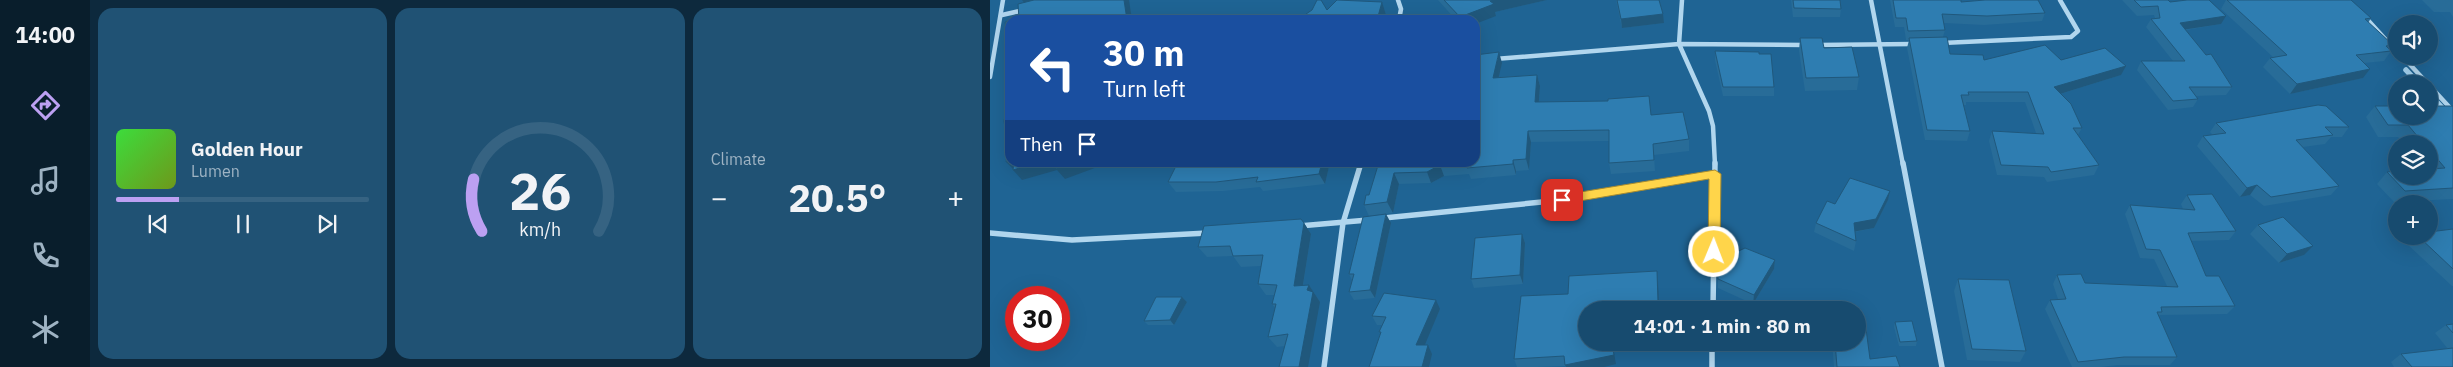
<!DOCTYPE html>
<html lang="en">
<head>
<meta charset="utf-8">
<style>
	body { margin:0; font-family:"IBM Plex Sans",sans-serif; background:#205274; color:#f1f3f6; height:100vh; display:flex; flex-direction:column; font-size:19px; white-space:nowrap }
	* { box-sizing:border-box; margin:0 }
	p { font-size:16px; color:#9eb3c3 }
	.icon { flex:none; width:28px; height:28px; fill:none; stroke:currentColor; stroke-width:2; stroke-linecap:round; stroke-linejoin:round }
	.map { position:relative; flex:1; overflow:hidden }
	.drawer { display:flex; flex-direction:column; gap:8px; padding:8px; background:#0d293d; width:900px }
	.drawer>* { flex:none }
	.guide { position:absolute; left:15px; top:15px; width:475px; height:152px; border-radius:15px; box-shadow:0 5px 20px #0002,0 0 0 1px #366382; background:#1a4fa0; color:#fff; overflow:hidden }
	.controls { position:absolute; left:1398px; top:15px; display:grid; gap:10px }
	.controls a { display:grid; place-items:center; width:50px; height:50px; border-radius:50%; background:#174b6f; box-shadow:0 5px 20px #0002,0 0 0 1px #366382; font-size:25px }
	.speed { position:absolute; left:15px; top:286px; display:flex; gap:10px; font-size:25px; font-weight:700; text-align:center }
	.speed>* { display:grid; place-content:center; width:65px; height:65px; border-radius:50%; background:#174b6f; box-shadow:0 5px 20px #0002,0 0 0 1px #366382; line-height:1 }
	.speed .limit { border:8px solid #d22; background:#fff; color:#111 }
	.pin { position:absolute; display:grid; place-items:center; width:42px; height:42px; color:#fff; margin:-21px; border-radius:10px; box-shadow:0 2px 8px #0006 }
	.me { position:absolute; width:55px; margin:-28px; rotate:1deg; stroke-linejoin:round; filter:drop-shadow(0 0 4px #0008) }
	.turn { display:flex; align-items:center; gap:18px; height:105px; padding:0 15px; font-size:22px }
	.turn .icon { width:65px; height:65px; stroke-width:2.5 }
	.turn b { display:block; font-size:35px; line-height:42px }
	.then { display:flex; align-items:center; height:48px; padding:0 15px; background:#0003; gap:10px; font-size:19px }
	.big { font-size:38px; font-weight:800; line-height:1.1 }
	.drawer .tile { flex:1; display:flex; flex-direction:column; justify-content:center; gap:8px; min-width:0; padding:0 18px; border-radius:15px; background:#205274 }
	.drawer .dial { align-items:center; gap:0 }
	.dial svg { height:130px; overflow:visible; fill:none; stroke:#366382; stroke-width:7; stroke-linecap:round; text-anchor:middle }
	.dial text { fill:#f1f3f6; stroke:none }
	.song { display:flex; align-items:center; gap:15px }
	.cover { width:60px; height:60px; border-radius:8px; background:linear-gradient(135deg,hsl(120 70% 55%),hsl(80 70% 35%)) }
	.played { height:5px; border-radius:2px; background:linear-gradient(90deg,#bca0f2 25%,#366382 25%) }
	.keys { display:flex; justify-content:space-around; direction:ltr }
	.heat { display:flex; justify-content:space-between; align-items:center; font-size:28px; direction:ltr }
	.drawer .tiles { flex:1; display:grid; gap:8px; grid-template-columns:repeat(3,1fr) }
	.trip { position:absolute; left:588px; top:301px; width:288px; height:50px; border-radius:25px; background:#174b6f; box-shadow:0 5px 20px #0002,0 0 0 1px #366382; font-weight:800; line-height:50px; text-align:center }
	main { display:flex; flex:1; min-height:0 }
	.tabs { display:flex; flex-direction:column; width:90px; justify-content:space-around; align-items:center; background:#091e2c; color:#9eb3c3 }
	.tabs .icon { width:35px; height:35px }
	.tabs .current { color:#bca0f2 }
	.tabs b { font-size:22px; color:#f1f3f6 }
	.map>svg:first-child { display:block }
</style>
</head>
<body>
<main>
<nav class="tabs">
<b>14:00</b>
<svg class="icon current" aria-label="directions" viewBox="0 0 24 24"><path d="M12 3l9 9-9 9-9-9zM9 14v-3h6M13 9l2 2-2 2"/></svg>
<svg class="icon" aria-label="music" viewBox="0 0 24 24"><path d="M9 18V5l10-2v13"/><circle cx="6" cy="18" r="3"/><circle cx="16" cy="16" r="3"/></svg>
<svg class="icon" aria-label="phone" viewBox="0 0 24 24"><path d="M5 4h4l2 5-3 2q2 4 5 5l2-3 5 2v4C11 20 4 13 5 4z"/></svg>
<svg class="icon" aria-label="climate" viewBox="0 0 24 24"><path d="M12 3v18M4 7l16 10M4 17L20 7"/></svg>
</nav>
<section class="drawer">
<div class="tiles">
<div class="tile">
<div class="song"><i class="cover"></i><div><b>Golden Hour</b><p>Lumen</p></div></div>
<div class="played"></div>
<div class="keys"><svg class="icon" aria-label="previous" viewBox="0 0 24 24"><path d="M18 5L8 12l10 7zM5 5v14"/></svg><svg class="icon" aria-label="pause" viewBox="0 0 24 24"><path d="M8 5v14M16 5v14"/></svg><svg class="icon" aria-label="next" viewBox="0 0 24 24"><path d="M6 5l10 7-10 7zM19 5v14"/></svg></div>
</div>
<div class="tile dial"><svg viewBox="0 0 100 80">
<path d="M14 69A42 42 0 1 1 86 69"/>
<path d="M14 69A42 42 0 0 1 9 37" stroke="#bca0f2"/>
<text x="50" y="56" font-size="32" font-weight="700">26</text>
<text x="50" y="72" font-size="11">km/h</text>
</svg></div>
<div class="tile"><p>Climate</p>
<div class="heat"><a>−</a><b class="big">20.5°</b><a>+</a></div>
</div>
</div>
</section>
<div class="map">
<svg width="1463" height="367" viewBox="0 0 1463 367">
	<rect width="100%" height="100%" fill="#1f6494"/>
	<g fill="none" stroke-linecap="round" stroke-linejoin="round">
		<g stroke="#a5d3f0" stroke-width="5.5">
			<polyline points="1416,70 1429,84"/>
			<polyline points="1439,94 1454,110"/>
		</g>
		<g stroke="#b1d6ee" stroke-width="4.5">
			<polyline points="408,0 411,9 409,20"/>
			<polyline points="881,0 913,165"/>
			<polyline points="12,15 34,10"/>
			<polyline points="1376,18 1406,51"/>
			<polyline points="952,43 1081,37 1088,31 1070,0"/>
			<polyline points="827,45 924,44"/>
			<polyline points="1412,56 1438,84"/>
			<polyline points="505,59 689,44 692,0"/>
			<polyline points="0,77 13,0"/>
			<polyline points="1439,85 1463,111"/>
			<polyline points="370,165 371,162"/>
			<polyline points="725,165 723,126 719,111 689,44 814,45"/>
		</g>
		<g stroke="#b1d6ee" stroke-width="5.5">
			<polyline points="913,163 952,367"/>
			<polyline points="394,218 572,200 725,174"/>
			<polyline points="309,226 378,220"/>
			<polyline points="0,233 82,240 218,233"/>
			<polyline points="723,310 725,163"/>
			<polyline points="722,342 722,367"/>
			<polyline points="334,367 353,223 371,163"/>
		</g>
	</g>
	<g fill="#286c98">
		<polygon points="448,0 557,0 505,12 506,16 485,20 466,20"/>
		<polygon points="626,0 669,0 674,23 632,28"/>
		<polygon points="801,0 850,0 851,9 850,17 803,17"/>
		<polygon points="900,0 971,0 971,2 1055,13 1052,21 994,25 954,23 955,30 953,37 960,54 994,60 1071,60 1131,75 1070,94 1092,128 1088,135 1109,165 1104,175 1057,182 1054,177 1007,175 999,141 1002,131 1046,133 1035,102 976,102 976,105 974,105 980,131 977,141 935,140 917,48 919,40 916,40 914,27 905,27"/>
		<polygon points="1132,0 1178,0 1180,2 1231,24 1196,30 1242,87 1236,95 1205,96 1208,99 1203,107 1178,110 1147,70 1151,61 1183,61 1156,27 1161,19 1165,18 1164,15 1147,16"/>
		<polygon points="1236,0 1361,0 1381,18 1378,23 1403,45 1399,49 1401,51 1394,61 1374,63 1373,78 1300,94 1273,67 1280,58 1283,57 1231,9"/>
		<polygon points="1432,0 1463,0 1463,17 1460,12 1444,12"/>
		<polygon points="810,38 834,48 869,77 867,90 815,91 809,51"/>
		<polygon points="725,51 769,54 784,87 784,96 733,96 725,60"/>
		<polygon points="512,63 508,77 547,75 550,86 549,102 661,115 699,139 699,151 664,155 665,171 621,174 619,163 619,141 541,142 539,170 526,171 526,175 481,179 479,174 454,176 441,183 409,184 403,213 379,216 374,205 379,195"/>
		<polygon points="1385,106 1463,106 1463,199 1404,202 1387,184 1397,172 1439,176 1439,144 1414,144 1408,137 1388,137 1376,117"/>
		<polygon points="1226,123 1359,127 1352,137 1341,137 1335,144 1313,147 1349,186 1341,195 1274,206 1260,195 1250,197 1207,146 1213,136 1223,135 1220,132"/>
		<polygon points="188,162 340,162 335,184 273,191 270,187 233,191 186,192 178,182"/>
		<polygon points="900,191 898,200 884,228 865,232 866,241 864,251 824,232 826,223 845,204"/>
		<polygon points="1197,195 1246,231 1239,240 1202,241 1216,276 1245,306 1237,314 1170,315 1169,316 1187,357 1180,365 1128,365 1110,367 1082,367 1055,309 1060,300 1068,299 1063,284 1067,275 1095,283 1177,286 1164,259 1150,258 1135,214 1140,205 1193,209 1191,204"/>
		<polygon points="314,223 321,234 313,286 319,285 330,302 295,346 287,347 278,337 285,308 282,304 284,295 276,295 268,284 271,266 251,267 243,256 217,257 208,247"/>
		<polygon points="401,223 385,298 364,300 359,292 362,280 359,274"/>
		<polygon points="1268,225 1314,255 1289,263 1260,234"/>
		<polygon points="1463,229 1463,286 1462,286 1416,243 1423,236 1439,236"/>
		<polygon points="532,234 535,243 533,284 484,288 481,279"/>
		<polygon points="785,260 784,269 763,304 728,288 728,269"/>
		<polygon points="667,271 669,310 596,310 626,364 576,367 575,366 548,367 527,367 524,359 578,294"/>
		<polygon points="968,279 1036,351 1030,362 977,360 964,291"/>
		<polygon points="192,297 197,302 184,325 158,325 154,321"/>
		<polygon points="450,309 434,345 442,354 390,334 389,332 392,325 387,325 382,316"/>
		<polygon points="905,322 927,341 926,346 909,346 904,327"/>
		<polygon points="1463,324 1463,367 1404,367 1401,362 1411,354 1458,349 1445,333 1456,325"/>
		<polygon points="842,342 866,342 880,359 910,367 844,367"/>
	</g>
	<g fill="#20587c">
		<polygon points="32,0 58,0 36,5"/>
		<polygon points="134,0 139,0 142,20 137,20"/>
		<polygon points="504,0 557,0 505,12 506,16 485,24 485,20 471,20 470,17 500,1"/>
		<polygon points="392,2 396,15 395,20 387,20"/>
		<polygon points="673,14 674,23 632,28 631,19"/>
		<polygon points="1236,16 1231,24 1185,31 1190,23"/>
		<polygon points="509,52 512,63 506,89 503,78"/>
		<polygon points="1136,66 1131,75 1060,97 1064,87"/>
		<polygon points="1380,69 1373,78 1300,94 1307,84"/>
		<polygon points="547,75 550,86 548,113 545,102"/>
		<polygon points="538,131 541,142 539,170 536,159"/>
		<polygon points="20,160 20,162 121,162 75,179 67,170 32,180 23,170 24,170 16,162"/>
		<polygon points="523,160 526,171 526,175 523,164"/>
		<polygon points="332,162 340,162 335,184 329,174"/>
		<polygon points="450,165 454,176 441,183 437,172"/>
		<polygon points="404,173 409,184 403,213 397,202"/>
		<polygon points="1267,185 1260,195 1250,197 1257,188"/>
		<polygon points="900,191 898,200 884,228 862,232 864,223"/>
		<polygon points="396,214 401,223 385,298 380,290"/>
		<polygon points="314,223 321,234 311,297 304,286"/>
		<polygon points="532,234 535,243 533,284 530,275"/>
		<polygon points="1323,246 1314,255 1289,263 1297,254"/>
		<polygon points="785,260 784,269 763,304 764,295"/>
		<polygon points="667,271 668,281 669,310 668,302"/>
		<polygon points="319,285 330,302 318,367 309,367 317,290"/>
		<polygon points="192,297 197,302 184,325 180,320"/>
		<polygon points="446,300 450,309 431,354 426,345"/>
		<polygon points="622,342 626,364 614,367 576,367 575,365"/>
		<polygon points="438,345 442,354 439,367 432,367"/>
	</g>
	<g fill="#2e7db1" stroke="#20587c">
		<polygon points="44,0 134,0 137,20 23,20 29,19 28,4"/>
		<polygon points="327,0 331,0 337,10 347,0 392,2 387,20 317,20 316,14 322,10"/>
		<polygon points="454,0 504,0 500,1 504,4 470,17"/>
		<polygon points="627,0 669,0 673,14 631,19"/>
		<polygon points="803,0 850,0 851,9 804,8"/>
		<polygon points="903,0 971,0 971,2 995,0 1048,0 1055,13 997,16 952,14 955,30 918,31 916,18 906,18"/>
		<polygon points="1144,0 1178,0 1180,2 1197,0 1219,0 1236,16 1190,23 1216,55 1221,54 1242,87 1199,87 1208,99 1183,101 1151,61 1195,61 1161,19 1170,18 1168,6 1151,7"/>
		<polygon points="1237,0 1361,0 1381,18 1375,19 1403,45 1396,46 1401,51 1366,55 1380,69 1307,84 1280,58 1297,55"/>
		<polygon points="20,21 20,48 15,22"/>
		<polygon points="957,37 960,54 993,55 994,60 1055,45 1071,60 1115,48 1136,66 1064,87 1081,104 1092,128 1083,128 1109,165 1061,172 1058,167 1011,165 1002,131 1054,134 1038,92 978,92 979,95 971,95 980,131 937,130 919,38"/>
		<polygon points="810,38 832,38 834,48 862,47 869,77 816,78"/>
		<polygon points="725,51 769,52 769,54 781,54 784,87 733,87"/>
		<polygon points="509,52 503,78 547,75 545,102 618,101 618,99 659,96 661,115 693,112 699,139 663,144 664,160 619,163 619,130 538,131 536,159 523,160 523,164 477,168 478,162 485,162 485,55"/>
		<polygon points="20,93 20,160 16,162 18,148 14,121"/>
		<polygon points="1328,105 1336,106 1359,127 1335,127 1343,135 1306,140 1349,186 1281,197 1267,185 1257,188 1213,136 1236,133 1226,123"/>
		<polygon points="1385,106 1406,106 1406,116 1439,116 1439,106 1463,106 1463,188 1415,191 1397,172 1406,171 1406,176 1439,176 1439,169 1455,168 1439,149 1439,144 1434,144 1418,125 1398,125"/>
		<polygon points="24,162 49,162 23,170"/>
		<polygon points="66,162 84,162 66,169"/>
		<polygon points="188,162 332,162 329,174 266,182 268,177 226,182 178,182"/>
		<polygon points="389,162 478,162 450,165 437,172 404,173 397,202 374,205 376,195 379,195"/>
		<polygon points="860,178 900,191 886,219 864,223 866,241 826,223 837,201 845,204"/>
		<polygon points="1222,194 1246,231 1198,233 1216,276 1229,276 1245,306 1171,307 1172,312 1167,312 1187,357 1134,357 1088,362 1060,300 1076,299 1067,275 1091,274 1095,283 1188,287 1170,250 1156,249 1140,205 1205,210 1197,195"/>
		<polygon points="396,214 380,290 359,292 364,274 359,274 373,217"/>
		<polygon points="1293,217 1323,246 1297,254 1268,225"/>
		<polygon points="311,219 314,223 304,286 319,285 317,290 323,292 309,367 289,367 298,334 278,337 286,304 282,304 287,285 268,284 273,255 243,256 240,246 208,247 214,226"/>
		<polygon points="1463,229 1463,269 1428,236 1439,236 1439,232"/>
		<polygon points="532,234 530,275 481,279 485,238"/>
		<polygon points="755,248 785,260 764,295 728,279 728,269 734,258"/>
		<polygon points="667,271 668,302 616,306 617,310 596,310 596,342 622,342 624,355 575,365 574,356 524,359 531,296 578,294 579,276"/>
		<polygon points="968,279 1019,280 1036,351 982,349"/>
		<polygon points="394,293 446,300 426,345 438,345 432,367 379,367 391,332 389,332 396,317 382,316"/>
		<polygon points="166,297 192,297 180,320 154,321"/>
		<polygon points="866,321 875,321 880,359 906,356 910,367 847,367 845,342 866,342"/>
		<polygon points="922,321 927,341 910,342 905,322"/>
		<polygon points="1463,324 1463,333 1456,325"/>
		<polygon points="1463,348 1463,367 1422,367 1411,354"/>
	</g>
	<polygon fill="#ffd54a" stroke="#a68a30" points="725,170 731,174 730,252 724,257 718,252 719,179 572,204 566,200 572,195"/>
</svg>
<div class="controls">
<a><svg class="icon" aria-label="sound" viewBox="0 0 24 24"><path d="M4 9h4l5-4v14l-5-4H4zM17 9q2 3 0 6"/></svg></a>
<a><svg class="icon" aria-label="search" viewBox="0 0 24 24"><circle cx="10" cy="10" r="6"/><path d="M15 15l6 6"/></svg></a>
<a><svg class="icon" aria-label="layers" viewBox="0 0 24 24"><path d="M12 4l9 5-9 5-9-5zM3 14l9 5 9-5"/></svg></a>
<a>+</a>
</div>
<div class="speed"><div class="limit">30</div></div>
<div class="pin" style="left:572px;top:200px;background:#d93025"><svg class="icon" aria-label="arrive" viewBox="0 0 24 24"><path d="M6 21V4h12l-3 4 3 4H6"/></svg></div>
<svg class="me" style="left:724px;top:252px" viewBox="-20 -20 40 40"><circle r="17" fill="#ffd54a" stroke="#fff" stroke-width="3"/><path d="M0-11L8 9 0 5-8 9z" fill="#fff"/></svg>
<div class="trip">14:01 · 1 min · 80 m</div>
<div class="guide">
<div class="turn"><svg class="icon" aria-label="left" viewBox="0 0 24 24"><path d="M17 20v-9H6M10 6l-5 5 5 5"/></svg><div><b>30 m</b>Turn left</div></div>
<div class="then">Then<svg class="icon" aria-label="arrive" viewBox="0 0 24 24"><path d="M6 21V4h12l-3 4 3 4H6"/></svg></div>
</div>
</div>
</main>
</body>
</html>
